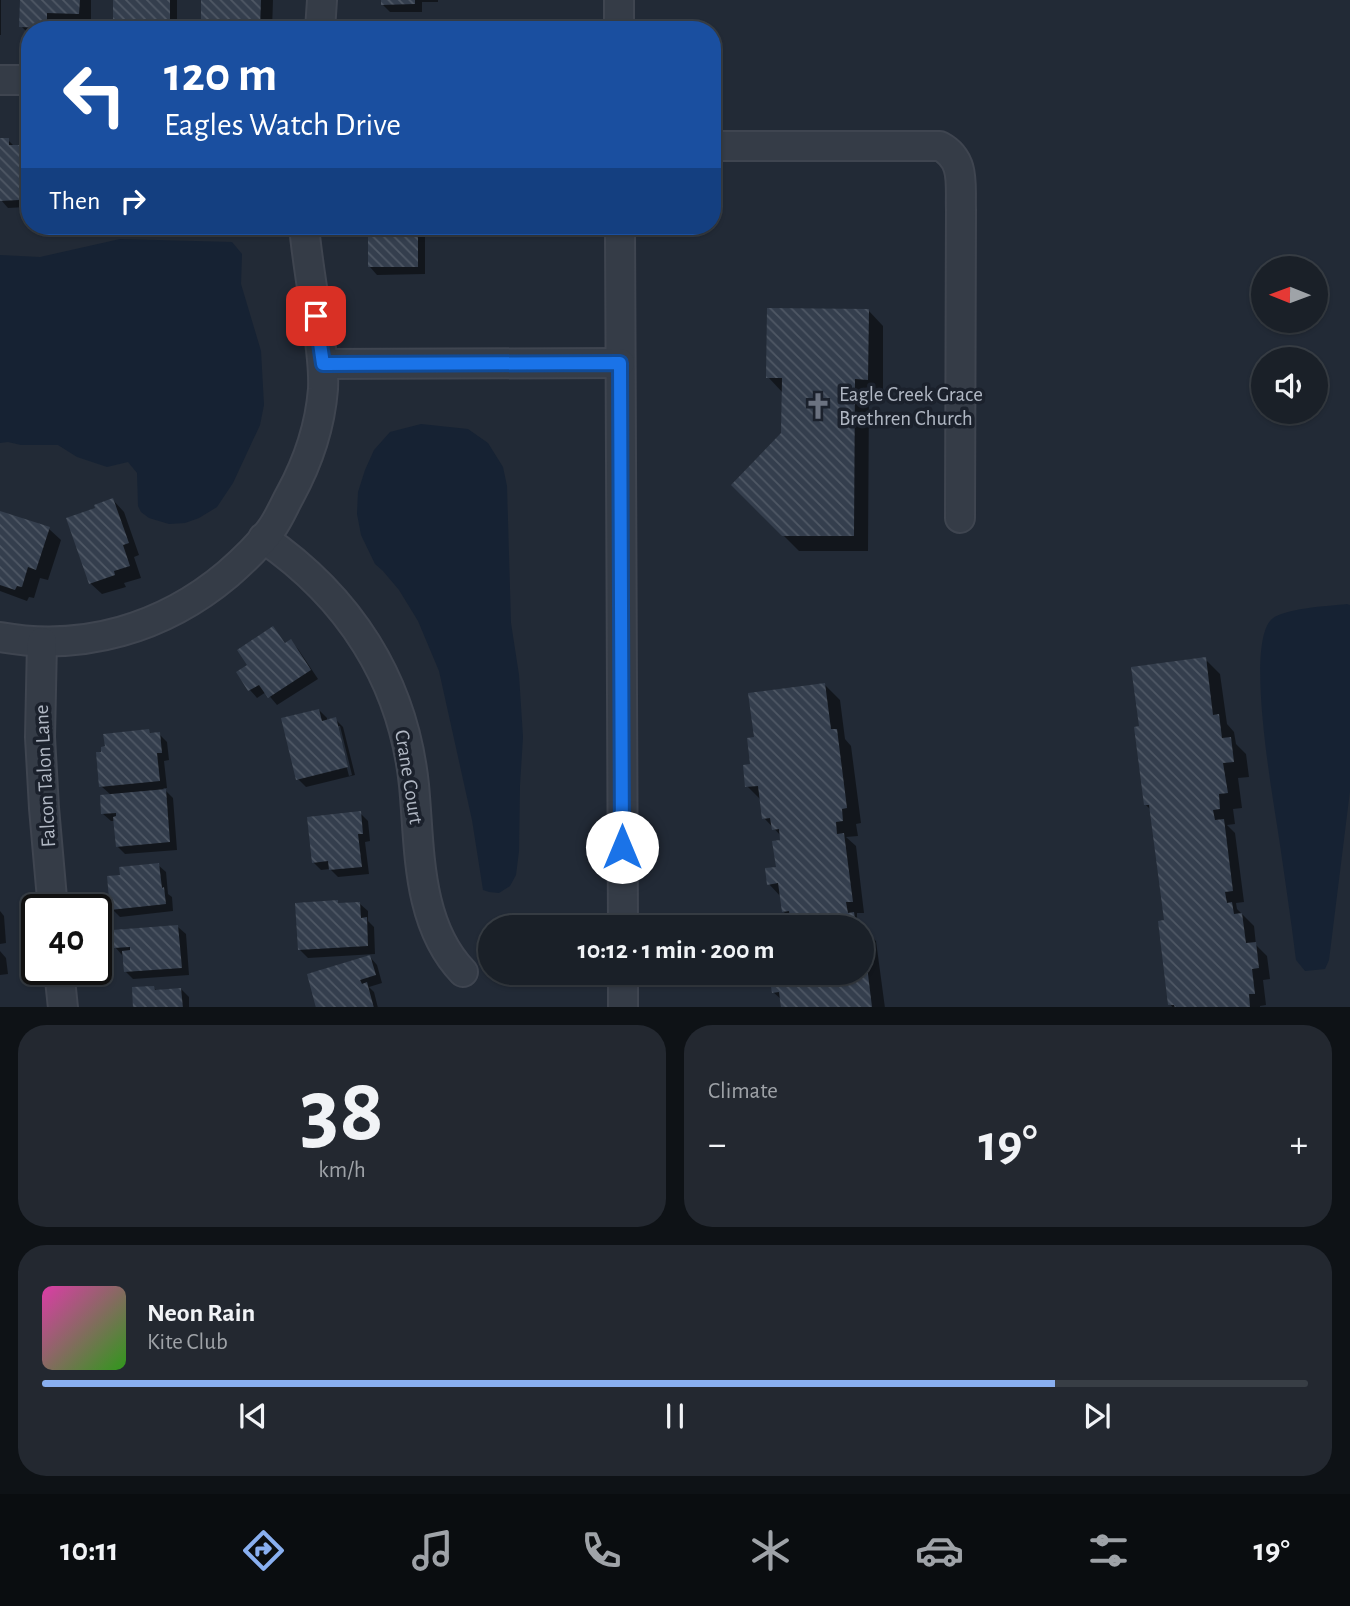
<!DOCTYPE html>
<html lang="en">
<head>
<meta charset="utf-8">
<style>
	body { margin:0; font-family:"Alegreya Sans",sans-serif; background:#232830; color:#f1f3f6; height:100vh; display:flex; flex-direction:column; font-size:26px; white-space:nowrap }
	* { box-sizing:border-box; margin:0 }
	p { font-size:23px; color:#9fa3a8 }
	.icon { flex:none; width:38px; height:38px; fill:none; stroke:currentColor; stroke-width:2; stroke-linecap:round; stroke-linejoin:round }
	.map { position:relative; height:1007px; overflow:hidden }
	.drawer { display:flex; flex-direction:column; gap:18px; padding:18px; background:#0e1216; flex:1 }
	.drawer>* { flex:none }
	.top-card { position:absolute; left:21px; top:21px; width:700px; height:214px; border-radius:28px; box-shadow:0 2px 5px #0004,0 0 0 2px #383e45; background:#1a4fa0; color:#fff; overflow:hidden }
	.needle { width:46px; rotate:271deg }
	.fabs { position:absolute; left:1251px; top:256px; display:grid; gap:14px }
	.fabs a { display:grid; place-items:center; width:77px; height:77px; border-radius:50%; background:#1a2028; box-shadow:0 2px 5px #0004,0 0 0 2px #383e45; font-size:35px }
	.speed { position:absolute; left:21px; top:894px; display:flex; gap:14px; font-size:35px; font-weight:700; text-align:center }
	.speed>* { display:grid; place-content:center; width:91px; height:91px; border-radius:50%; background:#1a2028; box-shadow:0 2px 5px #0004,0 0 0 2px #383e45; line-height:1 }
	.speed .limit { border:4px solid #111; border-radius:10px; background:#fff; color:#111 }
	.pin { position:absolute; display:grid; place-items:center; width:60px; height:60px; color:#fff; margin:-30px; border-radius:14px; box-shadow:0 4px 10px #0006 }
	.me { position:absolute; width:77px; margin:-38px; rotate:0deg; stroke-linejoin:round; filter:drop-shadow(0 0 5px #0008) }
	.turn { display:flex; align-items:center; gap:24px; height:147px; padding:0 28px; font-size:32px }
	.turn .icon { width:91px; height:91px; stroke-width:2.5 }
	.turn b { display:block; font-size:49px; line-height:60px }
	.then { display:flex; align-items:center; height:66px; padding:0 28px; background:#0003; gap:14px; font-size:26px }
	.big { font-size:52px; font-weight:700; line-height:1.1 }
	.drawer .tile { flex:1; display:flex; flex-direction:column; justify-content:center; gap:10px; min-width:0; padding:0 24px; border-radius:28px; background:#232830 }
	.drawer .dial { align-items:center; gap:0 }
	.dial b { font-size:91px; line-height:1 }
	.song { display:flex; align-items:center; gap:21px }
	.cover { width:84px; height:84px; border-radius:10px; background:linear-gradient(135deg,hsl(320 70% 55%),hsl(110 70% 35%)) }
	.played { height:7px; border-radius:4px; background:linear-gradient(90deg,#89aff0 80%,#383e45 80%) }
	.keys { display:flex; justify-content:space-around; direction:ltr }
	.heat { display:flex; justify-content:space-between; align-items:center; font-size:38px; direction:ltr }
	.drawer .tiles { flex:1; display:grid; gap:18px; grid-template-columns:1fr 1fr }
	.tile:last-child { grid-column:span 2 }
	.trip { position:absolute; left:478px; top:915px; width:396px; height:70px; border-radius:35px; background:#1a2028; box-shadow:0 2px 5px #0004,0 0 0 2px #383e45; font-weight:700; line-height:70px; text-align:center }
	.menu { display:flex; height:112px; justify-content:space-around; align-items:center; background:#0a0d10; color:#9fa3a8 }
	.menu .icon { width:49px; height:49px }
	.menu .current { color:#89aff0 }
	.menu b { font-size:32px; color:#f1f3f6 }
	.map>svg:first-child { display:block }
</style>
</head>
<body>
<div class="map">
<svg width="1350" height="1008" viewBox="0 0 1350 1008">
	<defs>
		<pattern id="building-back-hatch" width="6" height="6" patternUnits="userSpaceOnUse" patternTransform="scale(1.75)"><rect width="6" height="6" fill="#343e4d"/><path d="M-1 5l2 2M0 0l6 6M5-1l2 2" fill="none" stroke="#4f5865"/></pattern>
	</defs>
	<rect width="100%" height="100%" fill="#222a36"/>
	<g fill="#162233">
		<polygon points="120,239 232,242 242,254 241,284 261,351 264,405 260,425 233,483 217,507 199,518 185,523 169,524 149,518 141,512 138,506 137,473 128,462 107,467 77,457 58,445 21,445 8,442 0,443 0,255 40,257"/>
		<polygon points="421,424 468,429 488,443 503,467 507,486 511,623 519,675 523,737 520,785 519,851 516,875 510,886 499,893 489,892 483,890 472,820 439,671 418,621 399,590 383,571 375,564 361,535 357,514 358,492 365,470 374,450 390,432"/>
		<path d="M1347,604L1350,605V791L1329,960L1325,969L1305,971L1296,960C1291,920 1285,879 1279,838C1273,797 1246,651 1270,621C1280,608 1330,606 1347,604Z"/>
	</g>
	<g fill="#0007" fill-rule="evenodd">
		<rect x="0" y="0" width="1" height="35"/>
		<polygon points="21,0 91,0 91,25 58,24 58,30 30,30 30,35 21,26"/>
		<polygon points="114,0 177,0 177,30 133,30 133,28 122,28 114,20"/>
		<polygon points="203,0 273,0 272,30 209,30 202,23"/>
		<polygon points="382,0 438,0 438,2 422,2 422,12 390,12 382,4"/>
		<polygon points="0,140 8,140 15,147 30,147 30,198 26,198 26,207 8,208 1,200"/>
		<polygon points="378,226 425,226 425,274 377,275 370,267"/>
		<polygon points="868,310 883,326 883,394 869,394 868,551 799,551 733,485 783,434 783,393 768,377"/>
		<polygon points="113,500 124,512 139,555 134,557 141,578 124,583 126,587 102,594 90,583 97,509"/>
		<polygon points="0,515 49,529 61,540 48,580 40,578 34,598 29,597 27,601 0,591"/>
		<polygon points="273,628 286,644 291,642 298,649 318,679 277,705 266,692 257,698 250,690 238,673 249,666"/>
		<polygon points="1205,659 1220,674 1227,724 1234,732 1236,744 1246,754 1249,777 1238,778 1242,808 1233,809 1235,824 1227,825 1235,833 1244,902 1236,903 1237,909 1254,926 1256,945 1267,956 1270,979 1263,980 1266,1005 1260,1006 1260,1008 1173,1008 1170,1004 1165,922 1152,811 1145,804 1141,728"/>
		<polygon points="825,685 840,700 845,739 851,746 861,823 856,824 858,836 846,837 856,846 864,913 857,913 857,918 869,930 870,935 876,941 885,1008 782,1008 782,1000 773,992 771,973 861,973 861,928 794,922 783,911 781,897 769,884 778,869 782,837 764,818 762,801 747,786 752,766 756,739"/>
		<path d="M319,710L327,718V721L335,719L343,727L355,775L306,787L298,779ZM336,726H340L352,775L349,776Z"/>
		<polygon points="149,731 152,735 159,734 167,742 169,760 164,761 167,788 163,788 173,798 177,850 125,854 117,846 115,821 111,821 103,814 111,795 101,786"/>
		<polygon points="360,813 368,821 370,841 365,842 369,874 338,877 330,869 321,870 313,862"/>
		<polygon points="158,865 166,872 168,894 172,897 173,911 120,917 112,909 122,876"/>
		<polygon points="360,904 368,911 368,921 374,927 375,954 308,958 300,950 340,905"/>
		<polygon points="0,911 4,916 6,943 0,944"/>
		<polygon points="178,927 186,934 189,975 133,979 125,971 122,955 115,947"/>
		<polygon points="0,951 6,958 8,974 0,975"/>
		<polygon points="370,957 377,965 382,983 369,987 374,992 378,1008 318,1008"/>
		<polygon points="154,988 157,991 181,989 189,997 189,1008 135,1008"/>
	</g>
	<g fill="url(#building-back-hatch)">
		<polygon points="20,0 80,0 79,14 47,13 47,28 19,27"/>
		<polygon points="113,0 170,0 170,30 132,30 131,21 113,21"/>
		<polygon points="201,0 261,0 260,30 233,30 234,21 224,21 224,24 201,24"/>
		<polygon points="381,0 415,0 415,4 381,5"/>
		<polygon points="0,138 9,138 9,145 30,145 30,190 19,191 19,200 0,201"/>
		<polygon points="377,226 418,226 418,267 368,267 368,229 377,229"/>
		<polygon points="767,308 869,309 868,380 855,379 854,536 782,536 731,485 781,433 782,378 766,378"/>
		<polygon points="113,498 129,543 123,545 130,566 114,571 115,575 89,584 66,518 95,508 94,505"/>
		<polygon points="0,511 50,527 36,570 28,567 22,587 17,586 15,590 0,585"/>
		<polygon points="273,626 285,643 291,639 311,670 268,698 259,685 248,691 236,672 247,665 237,650"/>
		<polygon points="1206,657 1213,715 1219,714 1222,738 1231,737 1234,762 1223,763 1228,793 1219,794 1220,809 1213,810 1215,820 1224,819 1233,891 1225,892 1227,903 1232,902 1234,914 1242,913 1246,943 1256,942 1259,968 1252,969 1255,994 1249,994 1250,1007 1249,1008 1175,1008 1174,1005 1168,1005 1158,921 1164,920 1149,805 1144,805 1134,727 1139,726 1131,667"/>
		<polygon points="825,683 831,729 837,729 847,808 842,809 843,821 836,822 837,834 844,833 853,902 846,902 848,913 854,912 856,925 861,924 862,928 783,928 782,921 790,920 789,911 782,912 778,883 767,885 765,868 776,867 772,841 780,840 779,829 772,830 770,818 762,819 758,786 745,787 743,765 750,764 747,738 754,737 748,693"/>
		<polygon points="319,709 322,721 336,717 348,767 296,780 281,718"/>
		<polygon points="149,729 150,733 160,732 162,753 157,753 160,781 99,787 96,752 101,752 101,747 105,746 103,734"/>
		<polygon points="166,789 170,842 116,847 113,817 116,816 116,813 101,814 100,795"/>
		<polygon points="361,811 363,834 358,834 362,867 329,870 328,861 312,863 307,817"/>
		<polygon points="159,863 162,888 164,887 166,904 110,910 107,876 120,875 119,867"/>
		<polygon points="338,900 338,903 360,902 361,918 367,917 368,946 298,950 295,903"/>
		<polygon points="178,925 182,968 124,972 122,951 130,950 130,947 113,948 112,930"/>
		<polygon points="863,933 872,1007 781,1008 779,992 772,993 769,973 861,973 861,934"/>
		<polygon points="370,955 376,975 360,980 362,984 367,982 374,1008 316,1008 307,974"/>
		<polygon points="154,986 155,990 181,988 183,1008 133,1008 132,987"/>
	</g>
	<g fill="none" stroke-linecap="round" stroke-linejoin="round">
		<defs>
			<g id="minor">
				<polyline points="619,0 619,30"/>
				<polyline points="320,30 322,0"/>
				<polyline points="0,80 30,80"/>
				<path d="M712,146H940C966,160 960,185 961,210L960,518"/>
				<polyline points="620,226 623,928"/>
				<polyline points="323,364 620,363"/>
				<path d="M263,538C349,597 403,680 414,785C420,847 416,923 463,972"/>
				<path d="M0,637C83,652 164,628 228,574C244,560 260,545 272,528C279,518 284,506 290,495C308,462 320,427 323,389C324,368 321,347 318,326C313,293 307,259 304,226"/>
				<polyline points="42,642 40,737 44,808 53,910"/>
				<polyline points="59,970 63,1008"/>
				<polyline points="623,973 623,1008"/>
			</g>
		</defs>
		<use href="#minor" stroke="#3f4550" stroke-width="32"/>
		<use href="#minor" stroke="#353c47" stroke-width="28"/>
	</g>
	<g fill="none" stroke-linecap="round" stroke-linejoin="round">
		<defs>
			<polyline id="route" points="316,316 323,364 620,363 622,847"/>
		</defs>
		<use href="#route" stroke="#114b97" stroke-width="18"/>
		<use href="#route" stroke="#1a73e8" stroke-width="12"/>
	</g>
	<defs>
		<symbol id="church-bare" viewBox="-9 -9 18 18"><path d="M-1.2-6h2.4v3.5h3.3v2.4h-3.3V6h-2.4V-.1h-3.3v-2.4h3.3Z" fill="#6b7280" stroke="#1b212c" stroke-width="2.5" paint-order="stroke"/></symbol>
	</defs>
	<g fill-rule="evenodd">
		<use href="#church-bare" x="799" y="387" width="38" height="38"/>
	</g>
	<g text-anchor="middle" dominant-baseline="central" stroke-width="7" stroke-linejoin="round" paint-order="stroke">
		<g font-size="21" fill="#b0b7c3" stroke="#1b212c" text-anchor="start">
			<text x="839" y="394">Eagle Creek Grace<tspan x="839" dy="24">Brethren Church</tspan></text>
		</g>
		<g font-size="21" fill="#b0b7c3" stroke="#1b212c">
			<text transform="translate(45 776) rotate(-93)">Falcon Talon Lane</text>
			<text transform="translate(409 777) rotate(81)">Crane Court</text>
		</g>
	</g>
</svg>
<div class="fabs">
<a><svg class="needle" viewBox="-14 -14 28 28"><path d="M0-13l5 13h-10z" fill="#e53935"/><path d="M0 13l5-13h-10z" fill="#9fa3a8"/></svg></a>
<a><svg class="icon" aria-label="sound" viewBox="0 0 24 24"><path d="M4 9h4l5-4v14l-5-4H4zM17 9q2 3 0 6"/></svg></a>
</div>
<div class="speed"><div class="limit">40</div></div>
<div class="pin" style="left:316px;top:316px;background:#d93025"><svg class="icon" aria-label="arrive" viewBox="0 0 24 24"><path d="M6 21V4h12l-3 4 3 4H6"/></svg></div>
<svg class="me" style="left:622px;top:847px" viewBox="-20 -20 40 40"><circle r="19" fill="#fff"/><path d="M0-13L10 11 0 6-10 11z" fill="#1a73e8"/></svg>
<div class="trip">10:12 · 1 min · 200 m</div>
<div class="top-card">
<div class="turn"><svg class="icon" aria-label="left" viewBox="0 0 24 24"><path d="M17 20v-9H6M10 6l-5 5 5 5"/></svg><div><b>120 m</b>Eagles Watch Drive</div></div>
<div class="then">Then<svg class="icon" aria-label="right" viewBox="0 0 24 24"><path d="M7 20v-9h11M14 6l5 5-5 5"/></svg></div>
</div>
</div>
<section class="drawer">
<div class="tiles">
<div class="tile dial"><b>38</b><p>km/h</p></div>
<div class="tile"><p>Climate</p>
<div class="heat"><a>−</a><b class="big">19°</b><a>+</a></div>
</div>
<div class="tile">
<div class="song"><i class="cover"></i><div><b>Neon Rain</b><p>Kite Club</p></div></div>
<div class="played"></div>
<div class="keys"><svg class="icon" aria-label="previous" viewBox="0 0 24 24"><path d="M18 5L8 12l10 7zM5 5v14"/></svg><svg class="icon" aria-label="pause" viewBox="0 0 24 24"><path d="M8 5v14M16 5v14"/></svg><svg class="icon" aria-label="next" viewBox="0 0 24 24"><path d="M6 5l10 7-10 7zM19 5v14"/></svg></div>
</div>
</div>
</section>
<nav class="menu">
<b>10:11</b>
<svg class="icon current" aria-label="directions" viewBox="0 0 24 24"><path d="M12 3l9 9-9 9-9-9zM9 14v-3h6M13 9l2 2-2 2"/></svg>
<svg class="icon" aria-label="music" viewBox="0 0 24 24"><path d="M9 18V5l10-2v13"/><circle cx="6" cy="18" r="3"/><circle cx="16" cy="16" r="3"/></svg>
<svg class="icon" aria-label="phone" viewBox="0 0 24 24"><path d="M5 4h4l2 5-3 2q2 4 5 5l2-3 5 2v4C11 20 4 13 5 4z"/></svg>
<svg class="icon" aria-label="climate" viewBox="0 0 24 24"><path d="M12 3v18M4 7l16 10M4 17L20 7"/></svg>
<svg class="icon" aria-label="car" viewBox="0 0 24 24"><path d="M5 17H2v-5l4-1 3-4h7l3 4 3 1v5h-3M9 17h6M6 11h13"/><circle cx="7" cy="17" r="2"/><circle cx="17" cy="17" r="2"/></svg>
<svg class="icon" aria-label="filters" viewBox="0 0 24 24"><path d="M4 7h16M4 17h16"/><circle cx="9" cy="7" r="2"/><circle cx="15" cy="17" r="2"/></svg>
<b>19°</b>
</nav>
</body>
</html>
